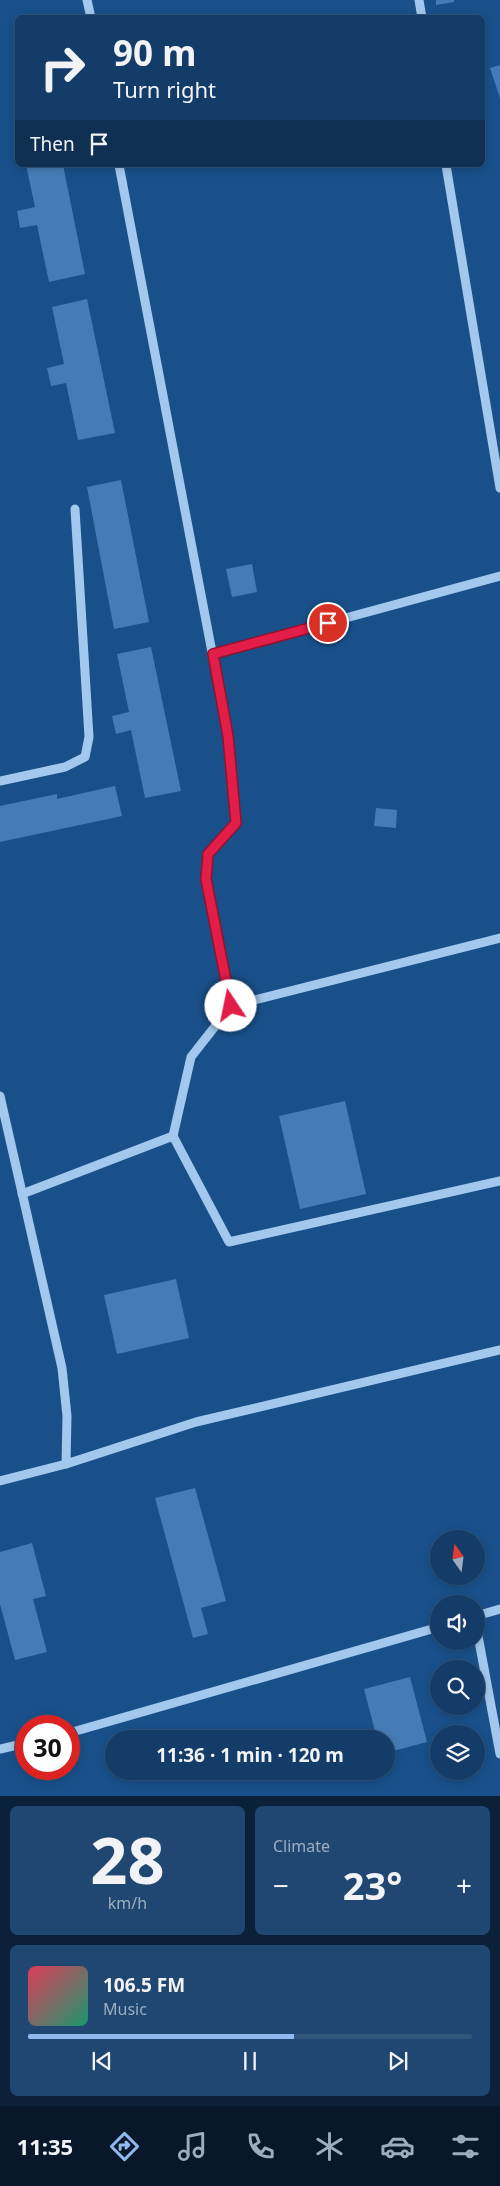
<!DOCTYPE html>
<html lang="en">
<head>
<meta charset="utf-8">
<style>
	body { margin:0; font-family:"Noto Sans",sans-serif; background:#204771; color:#f1f3f6; height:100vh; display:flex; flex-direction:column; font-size:19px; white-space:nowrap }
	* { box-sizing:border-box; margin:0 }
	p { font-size:16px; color:#9dadc0 }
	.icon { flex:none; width:28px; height:28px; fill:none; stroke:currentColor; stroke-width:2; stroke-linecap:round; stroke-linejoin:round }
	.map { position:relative; height:1796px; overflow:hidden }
	.side { display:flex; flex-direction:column; gap:10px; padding:10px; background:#0a2139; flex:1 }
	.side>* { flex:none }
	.banner { position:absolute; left:15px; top:15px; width:470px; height:152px; border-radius:8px; box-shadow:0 2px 8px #0003,0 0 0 1px #32567c; background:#133c68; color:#f1f3f6; overflow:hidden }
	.needle { width:32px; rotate:346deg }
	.buttons { position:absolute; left:430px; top:1530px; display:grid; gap:10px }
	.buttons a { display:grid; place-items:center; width:55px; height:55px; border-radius:50%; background:#133c68; box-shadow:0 2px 8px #0003,0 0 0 1px #32567c; font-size:25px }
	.speed { position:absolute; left:15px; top:1715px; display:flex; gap:10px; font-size:25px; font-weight:700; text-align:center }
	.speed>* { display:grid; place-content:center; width:65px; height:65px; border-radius:50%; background:#133c68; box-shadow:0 2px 8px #0003,0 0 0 1px #32567c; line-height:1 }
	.speed .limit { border:8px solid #d22; background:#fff; color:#111 }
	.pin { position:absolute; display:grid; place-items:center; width:42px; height:42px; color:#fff; margin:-21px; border:2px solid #fff; border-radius:50%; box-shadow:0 1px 5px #0007 }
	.me { position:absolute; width:55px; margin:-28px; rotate:349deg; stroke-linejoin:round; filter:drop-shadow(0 0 4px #0008) }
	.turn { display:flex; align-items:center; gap:18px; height:105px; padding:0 15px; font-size:22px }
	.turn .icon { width:65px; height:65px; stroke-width:2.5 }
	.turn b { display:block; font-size:35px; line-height:42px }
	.then { display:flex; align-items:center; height:48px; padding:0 15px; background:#0003; gap:10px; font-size:19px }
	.big { font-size:38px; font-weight:700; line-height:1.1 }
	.side .tile { flex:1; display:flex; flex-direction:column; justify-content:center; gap:8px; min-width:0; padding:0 18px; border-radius:8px; background:#204771 }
	.side .dial { align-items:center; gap:0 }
	.dial b { font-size:65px; line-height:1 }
	.song { display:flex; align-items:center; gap:15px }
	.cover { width:60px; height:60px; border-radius:8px; background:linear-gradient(135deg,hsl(350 70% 55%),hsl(160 70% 35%)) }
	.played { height:5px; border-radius:2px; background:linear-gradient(90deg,#90b9f0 60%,#32567c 60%) }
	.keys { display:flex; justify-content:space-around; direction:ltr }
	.heat { display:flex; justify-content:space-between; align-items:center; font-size:28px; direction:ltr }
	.side .tiles { flex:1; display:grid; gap:10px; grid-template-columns:1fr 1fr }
	.tile:last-child { grid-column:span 2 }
	.trip { position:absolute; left:105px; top:1730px; width:290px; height:50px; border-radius:25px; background:#133c68; box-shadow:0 2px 8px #0003,0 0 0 1px #32567c; font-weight:700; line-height:50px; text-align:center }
	.menu { display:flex; height:80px; justify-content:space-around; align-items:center; background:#08182a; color:#9dadc0 }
	.menu .icon { width:35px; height:35px }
	.menu .on { color:#90b9f0 }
	.menu b { font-size:22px; color:#f1f3f6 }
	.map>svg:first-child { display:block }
</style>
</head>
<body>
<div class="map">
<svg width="500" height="1796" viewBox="0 0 500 1796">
	<rect width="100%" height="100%" fill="#19508a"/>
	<g fill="#467cb5">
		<polygon points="436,0 454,0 454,2 436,5"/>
		<polygon points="500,65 500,98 490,68"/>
		<polygon points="26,165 63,165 85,274 49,282 37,225 20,228 17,211 35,207"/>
		<polygon points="87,299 115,433 78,440 66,383 51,386 47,368 64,364 52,307"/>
		<polygon points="121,480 149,622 114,629 87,487"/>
		<polygon points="252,564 257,592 232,597 226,569"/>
		<polygon points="151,647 181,791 145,798 131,730 116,734 112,716 129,712 117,654"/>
		<polygon points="115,786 122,816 0,842 0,806 57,794 57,799"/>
		<polygon points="376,808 397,810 396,828 374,826"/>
		<polygon points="345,1101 366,1194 300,1209 279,1116"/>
		<polygon points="176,1279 189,1338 117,1354 104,1295"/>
		<polygon points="195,1488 226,1601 201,1608 208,1634 193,1638 155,1498"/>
		<polygon points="32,1543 46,1596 33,1599 47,1652 15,1660 0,1604 0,1552"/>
		<polygon points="410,1677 427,1742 386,1753 386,1739 377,1739 364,1689"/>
	</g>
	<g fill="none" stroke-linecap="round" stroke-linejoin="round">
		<g stroke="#a3c8ed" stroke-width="9">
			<polyline points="87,0 91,18"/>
			<polyline points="419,0 422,18"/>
			<polyline points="119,165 228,736 236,823 208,854 206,879 231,1006"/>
			<polyline points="446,165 500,488"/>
			<polyline points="213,654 500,576"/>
			<polyline points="0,781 65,767 85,757 89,737 75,509"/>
			<polyline points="500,938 231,1006 191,1057 173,1136 229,1242 500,1181"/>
			<polyline points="0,1096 62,1368 67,1416 66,1464"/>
			<polyline points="22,1194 173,1136"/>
			<polyline points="0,1481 66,1464 196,1422 500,1350"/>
			<polyline points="476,1616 500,1609"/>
			<polyline points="476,1625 500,1754"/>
			<polyline points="69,1733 439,1627"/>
			<polyline points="0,1749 26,1743"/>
		</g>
	</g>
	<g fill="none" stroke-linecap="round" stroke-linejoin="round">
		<defs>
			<polyline id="route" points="231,1006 206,879 208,854 236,823 228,736 213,654 328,623"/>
		</defs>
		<use href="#route" stroke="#92132f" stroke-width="12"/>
		<use href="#route" stroke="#e11d48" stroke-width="9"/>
	</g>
</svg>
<div class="buttons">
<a><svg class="needle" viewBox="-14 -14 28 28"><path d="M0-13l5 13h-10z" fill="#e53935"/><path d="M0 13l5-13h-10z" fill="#9dadc0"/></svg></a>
<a><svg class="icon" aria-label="sound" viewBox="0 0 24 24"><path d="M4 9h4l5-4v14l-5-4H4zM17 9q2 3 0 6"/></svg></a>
<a><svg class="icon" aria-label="search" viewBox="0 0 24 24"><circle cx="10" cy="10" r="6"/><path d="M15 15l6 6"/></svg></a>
<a><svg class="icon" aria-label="layers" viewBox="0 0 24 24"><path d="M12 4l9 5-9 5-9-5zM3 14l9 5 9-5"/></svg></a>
</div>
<div class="speed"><div class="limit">30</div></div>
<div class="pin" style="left:328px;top:623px;background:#d93025"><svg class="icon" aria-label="arrive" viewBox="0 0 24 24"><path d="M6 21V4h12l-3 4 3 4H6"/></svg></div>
<svg class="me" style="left:231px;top:1006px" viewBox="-20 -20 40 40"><circle r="19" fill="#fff"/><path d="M0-13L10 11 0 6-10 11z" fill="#e11d48"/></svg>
<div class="trip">11:36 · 1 min · 120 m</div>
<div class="banner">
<div class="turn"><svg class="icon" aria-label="right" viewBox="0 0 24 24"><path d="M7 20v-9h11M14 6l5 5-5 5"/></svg><div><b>90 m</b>Turn right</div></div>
<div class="then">Then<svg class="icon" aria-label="arrive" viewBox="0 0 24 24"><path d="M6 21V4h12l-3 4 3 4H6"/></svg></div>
</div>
</div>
<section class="side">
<div class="tiles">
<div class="tile dial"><b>28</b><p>km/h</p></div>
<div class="tile"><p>Climate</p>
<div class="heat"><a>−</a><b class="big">23°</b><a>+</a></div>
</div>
<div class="tile">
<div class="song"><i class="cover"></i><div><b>106.5 FM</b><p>Music</p></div></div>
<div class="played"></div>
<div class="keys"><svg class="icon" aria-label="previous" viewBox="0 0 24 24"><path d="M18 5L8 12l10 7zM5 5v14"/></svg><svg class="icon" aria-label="pause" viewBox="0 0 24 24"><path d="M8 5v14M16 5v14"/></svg><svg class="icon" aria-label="next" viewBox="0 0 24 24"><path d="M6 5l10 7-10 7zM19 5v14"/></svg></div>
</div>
</div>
</section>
<nav class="menu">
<b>11:35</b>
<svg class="icon on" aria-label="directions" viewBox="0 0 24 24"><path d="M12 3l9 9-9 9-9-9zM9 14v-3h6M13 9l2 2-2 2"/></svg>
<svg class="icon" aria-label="music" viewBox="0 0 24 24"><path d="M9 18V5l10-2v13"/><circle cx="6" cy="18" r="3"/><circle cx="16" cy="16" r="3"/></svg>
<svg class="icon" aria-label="phone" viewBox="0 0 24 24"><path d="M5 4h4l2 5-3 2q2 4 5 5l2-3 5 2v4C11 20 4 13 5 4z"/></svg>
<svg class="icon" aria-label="climate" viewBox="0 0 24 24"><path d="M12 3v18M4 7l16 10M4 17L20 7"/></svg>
<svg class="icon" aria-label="car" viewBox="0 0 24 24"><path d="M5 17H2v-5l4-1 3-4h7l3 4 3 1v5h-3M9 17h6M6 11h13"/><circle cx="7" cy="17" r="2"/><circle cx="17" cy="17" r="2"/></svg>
<svg class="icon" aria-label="filters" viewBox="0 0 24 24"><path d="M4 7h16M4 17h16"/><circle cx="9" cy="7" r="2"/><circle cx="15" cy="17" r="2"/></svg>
</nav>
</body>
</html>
